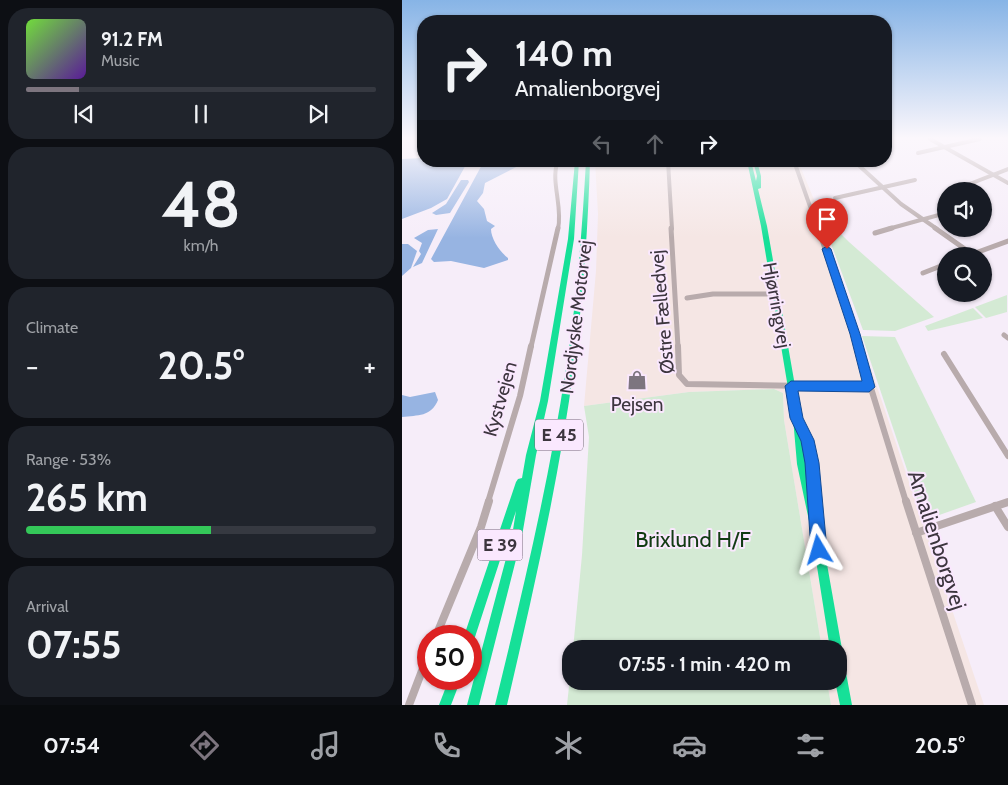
<!DOCTYPE html>
<html lang="en">
<head>
<meta charset="utf-8">
<style>
	body { margin:0; font-family:Cabin,sans-serif; background:#20242c; color:#f1f3f6; height:100vh; display:flex; flex-direction:column; font-size:19px; white-space:nowrap }
	* { box-sizing:border-box; margin:0 }
	p { font-size:16px; color:#9ea1a6 }
	.icon { flex:none; width:28px; height:28px; fill:none; stroke:currentColor; stroke-width:2; stroke-linecap:round; stroke-linejoin:round }
	.map { position:relative; flex:1; overflow:hidden }
	.side { display:flex; flex-direction:column; gap:8px; padding:8px; background:#0d0f14; width:402px }
	.side>* { flex:none }
	.hud { position:absolute; left:15px; top:15px; width:475px; height:152px; border-radius:20px; box-shadow:0 1px 4px #0004; background:#171b24; color:#f1f3f6; overflow:hidden }
	.tools { position:absolute; left:535px; top:182px; display:grid; gap:10px }
	.tools a { display:grid; place-items:center; width:55px; height:55px; border-radius:50%; background:#171b24; box-shadow:0 1px 4px #0004; font-size:25px }
	.speed { position:absolute; left:15px; top:625px; display:flex; gap:10px; font-size:25px; font-weight:700; text-align:center }
	.speed>* { display:grid; place-content:center; width:65px; height:65px; border-radius:50%; background:#171b24; box-shadow:0 1px 4px #0004; line-height:1 }
	.speed .limit { border:8px solid #d22; background:#fff; color:#111 }
	.pin { position:absolute; display:grid; place-items:center; width:42px; height:42px; color:#fff; margin:-51px -21px; border-radius:50% 50% 50% 0; rotate:-45deg; box-shadow:0 0 5px #0007 }
	.pin .icon { rotate:45deg }
	.me { position:absolute; width:55px; margin:-28px; rotate:353deg; stroke-linejoin:round; filter:drop-shadow(0 0 4px #0008) }
	.turn { display:flex; align-items:center; gap:18px; height:105px; padding:0 15px; font-size:22px }
	.turn .icon { width:65px; height:65px; stroke-width:2.5 }
	.turn b { display:block; font-size:35px; line-height:42px }
	.lanes { display:flex; align-items:center; height:48px; padding:0 15px; background:#0003; justify-content:center; gap:25px; direction:ltr }
	.lanes .off { opacity:.35 }
	.big { font-size:38px; font-weight:700; line-height:1.1 }
	.side .tile { flex:1; display:flex; flex-direction:column; justify-content:center; gap:8px; min-width:0; padding:0 18px; border-radius:20px; background:#20242c }
	.side .dial { align-items:center; gap:0 }
	.dial b { font-size:65px; line-height:1 }
	.song { display:flex; align-items:center; gap:15px }
	.cover { width:60px; height:60px; border-radius:8px; background:linear-gradient(135deg,hsl(100 70% 55%),hsl(270 70% 35%)) }
	.played { height:5px; border-radius:2px; background:linear-gradient(90deg,#7d757f 15%,#363941 15%) }
	.keys { display:flex; justify-content:space-around; direction:ltr }
	.heat { display:flex; justify-content:space-between; align-items:center; font-size:28px; direction:ltr }
	.charge { height:8px; border-radius:4px; background:linear-gradient(90deg,#34c759 53%,#363941 0) }
	.trip { position:absolute; left:160px; top:640px; width:285px; height:50px; border-radius:20px; background:#171b24; box-shadow:0 1px 4px #0004; font-weight:700; line-height:50px; text-align:center }
	.menu { display:flex; height:80px; justify-content:space-around; align-items:center; background:#090b0e; color:#9ea1a6 }
	.menu .icon { width:35px; height:35px }
	.menu .selected { color:#7d757f }
	.menu b { font-size:22px; color:#f1f3f6 }
	main { display:flex; flex:1; min-height:0 }
	.map>svg:first-child { display:block }
</style>
</head>
<body>
<main>
<section class="side">
<div class="tile">
<div class="song"><i class="cover"></i><div><b>91.2 FM</b><p>Music</p></div></div>
<div class="played"></div>
<div class="keys"><svg class="icon" aria-label="previous" viewBox="0 0 24 24"><path d="M18 5L8 12l10 7zM5 5v14"/></svg><svg class="icon" aria-label="pause" viewBox="0 0 24 24"><path d="M8 5v14M16 5v14"/></svg><svg class="icon" aria-label="next" viewBox="0 0 24 24"><path d="M6 5l10 7-10 7zM19 5v14"/></svg></div>
</div>
<div class="tile dial"><b>48</b><p>km/h</p></div>
<div class="tile"><p>Climate</p>
<div class="heat"><a>−</a><b class="big">20.5°</b><a>+</a></div>
</div>
<div class="tile"><p>Range · 53%</p><b class="big">265 km</b><div class="charge"></div></div>
<div class="tile"><p>Arrival</p><b class="big">07:55</b></div>
</section>
<div class="map">
<svg width="606" height="705" viewBox="0 0 606 705">
	<rect width="100%" height="100%" fill="#f6edf9"/>
	<polygon fill="#f5e6e4" points="193,161 396,161 413,202 582,705 429,705 425,681 436,681 436,649 420,649 382,420 381,393 372,389 287,392 182,406 194,271 196,214"/>
	<g fill="#d4ead4">
		<polygon points="421,222 427,222 447,242 532,317 493,331 461,330"/>
		<polygon points="605,295 605,312 584,318 573,307"/>
		<polygon points="571,308 581,318 526,331 523,326"/>
		<polygon points="460,336 493,337 574,502 526,519 520,514"/>
		<polygon points="372,389 381,393 382,420 420,649 171,649 180,555 187,437 182,406 287,392"/>
		<polygon points="169,668 169,681 425,681 429,705 165,705"/>
	</g>
	<g fill="#97b4e2">
		<polygon points="21,158 21,161 66,161 45,199 29,208 0,219 0,159"/>
		<path d="M82,161H114L120,164L83,183L81,193L75,201L82,209L85,221L93,226L89,229C89,239 98,252 106,258V260L82,268L49,261L32,262L29,259Z"/>
		<polygon points="59,180 66,180 67,182 48,213 34,215 30,213 44,204"/>
		<polygon points="36,229 20,263 11,267 19,254 17,251 20,243 12,238 26,230"/>
		<polygon points="0,244 6,244 15,251 9,268 0,276"/>
		<path d="M33,392L36,400C29,417 16,415 0,417V395L8,397Z"/>
	</g>
	<g fill="none" stroke-linecap="round" stroke-linejoin="round">
		<g stroke="#b8abac" stroke-width="4">
			<polyline points="528,139 606,183"/>
			<polyline points="516,153 578,139"/>
			<polyline points="266,161 270,229"/>
			<polyline points="392,161 416,229"/>
			<polyline points="452,161 499,204 535,229"/>
			<polyline points="420,165 440,161"/>
			<polyline points="565,185 606,169"/>
			<polyline points="433,198 513,180"/>
			<path d="M156,229C161,208 149,182 155,164L195,161"/>
			<polyline points="486,229 544,213"/>
		</g>
		<g stroke="#b8abac" stroke-width="5">
			<polyline points="269,228 276,347"/>
			<polyline points="416,228 456,347"/>
			<polyline points="533,228 570,254"/>
			<polyline points="473,233 490,228"/>
			<polyline points="565,256 606,241"/>
			<polyline points="521,273 544,264"/>
			<polyline points="285,298 311,294 373,294"/>
			<polyline points="602,335 606,338"/>
			<polyline points="129,347 156,228"/>
		</g>
		<g stroke="#b8abac" stroke-width="6">
			<polyline points="276,346 277,375 285,384 467,387"/>
			<polyline points="456,346 504,502"/>
			<polyline points="542,354 606,456"/>
			<polyline points="86,502 118,396 129,346"/>
		</g>
		<g stroke="#b8abac" stroke-width="8">
			<polyline points="504,501 570,705"/>
			<polyline points="593,506 606,527"/>
			<polyline points="514,533 606,502"/>
			<polyline points="34,636 79,527 87,501"/>
			<polyline points="7,705 26,655"/>
		</g>
		<g fill="#16e098" fill-rule="evenodd">
			<polygon points="173,161 177,161 172,239 146,401 134,455 120,536 77,705 65,705 110,536 114,511 72,640 69,642 69,636 62,636 114,482 116,479 120,478 124,455 138,401 166,239"/>
			<path d="M184,161H188C186,230 181,298 172,366C157,480 131,593 105,705H93C120,594 147,482 164,368C175,300 180,231 184,161Z"/>
			<polygon points="345,161 349,161 354,181 355,176 351,161 355,161 359,176 359,188 356,189 365,226 399,420 409,440 419,515 417,519 440,649 438,653 436,654 436,649 428,649 410,535 395,464 391,418 359,226"/>
			<polygon points="436,656 440,658 442,662 450,705 438,705 433,681 436,681"/>
			<polygon points="47,679 59,679 49,705 37,705"/>
		</g>
	</g>
	<linearGradient id="sky" x2="0" y2="1"><stop stop-color="#87b4e6"/><stop offset="0.58" stop-color="#fbf7fc"/><stop offset="1" stop-color="#fbf7fc" stop-opacity="0"/></linearGradient>
	<rect width="606" height="238" fill="url(#sky)"/>
	<polygon fill="#1a73e8" stroke="#114b97" points="425,246 429,249 458,334 473,387 467,392 396,391 401,418 412,440 417,463 425,550 423,556 417,558 412,556 409,550 403,463 399,441 388,418 383,386 389,381 460,381 448,334 420,249"/>
	<defs>
		<symbol id="shop-bare" viewBox="-9 -9 18 18"><path d="M-5-2.5h2.3a2.7 3.5 0 0 1 5.4 0H5L5.5 6h-11ZM-1.5-2.5h3a1.5 2.3 0 0 0-3 0Z" fill="#7d757f" stroke="#fae8fe" stroke-width="2.5" paint-order="stroke"/></symbol>
	</defs>
	<g fill-rule="evenodd">
		<use href="#shop-bare" x="221" y="366" width="28" height="28"/>
	</g>
	<g text-anchor="middle" dominant-baseline="central" stroke-width="4" stroke-linejoin="round" paint-order="stroke">
		<g fill="#fae8fe" stroke="#756b78" stroke-width="1">
			<rect x="133" y="419.5" width="48" height="31" rx="4"/>
			<rect x="75.5" y="529.5" width="45" height="31" rx="4"/>
		</g>
		<g font-size="18" font-weight="bold" fill="#3c353e">
			<text x="157" y="435">E 45</text>
			<text x="98" y="545">E 39</text>
		</g>
		<g font-size="19" fill="#3c353e" stroke="#fae8fe">
			<text transform="translate(375 305) rotate(80)">Hjørringvej</text>
			<text transform="translate(260 312) rotate(-95)">Østre Fælledvej</text>
			<text transform="translate(174 317) rotate(-83)">Nordjyske Motorvej</text>
			<text transform="translate(98 399) rotate(-74)">Kystvejen</text>
		</g>
		<g font-size="19" fill="#3c353e" stroke="#fae8fe">
			<text x="235" y="404">Pejsen</text>
		</g>
		<g font-size="22" fill="#123b13" stroke="#fae8fe">
			<text x="291" y="539">Brixlund H/F</text>
		</g>
		<g font-size="22" fill="#3c353e" stroke="#fae8fe">
			<text transform="translate(535 540) rotate(72)">Amalienborgvej</text>
		</g>
	</g>
</svg>
<div class="tools">
<a><svg class="icon" aria-label="sound" viewBox="0 0 24 24"><path d="M4 9h4l5-4v14l-5-4H4zM17 9q2 3 0 6"/></svg></a>
<a><svg class="icon" aria-label="search" viewBox="0 0 24 24"><circle cx="10" cy="10" r="6"/><path d="M15 15l6 6"/></svg></a>
</div>
<div class="speed"><div class="limit">50</div></div>
<div class="pin" style="left:425px;top:249px;background:#d93025"><svg class="icon" aria-label="arrive" viewBox="0 0 24 24"><path d="M6 21V4h12l-3 4 3 4H6"/></svg></div>
<svg class="me" style="left:417px;top:550px" viewBox="-20 -20 40 40"><path d="M0-17L14 15 0 8-14 15z" fill="#1a73e8" stroke="#fff" stroke-width="4"/></svg>
<div class="trip">07:55 · 1 min · 420 m</div>
<div class="hud">
<div class="turn"><svg class="icon" aria-label="right" viewBox="0 0 24 24"><path d="M7 20v-9h11M14 6l5 5-5 5"/></svg><div><b>140 m</b>Amalienborgvej</div></div>
<div class="lanes"><svg class="icon off" aria-label="left" viewBox="0 0 24 24"><path d="M17 20v-9H6M10 6l-5 5 5 5"/></svg><svg class="icon off" aria-label="ahead" viewBox="0 0 24 24"><path d="M12 20V5M6 11l6-6 6 6"/></svg><svg class="icon" aria-label="right" viewBox="0 0 24 24"><path d="M7 20v-9h11M14 6l5 5-5 5"/></svg></div>
</div>
</div>
</main>
<nav class="menu">
<b>07:54</b>
<svg class="icon selected" aria-label="directions" viewBox="0 0 24 24"><path d="M12 3l9 9-9 9-9-9zM9 14v-3h6M13 9l2 2-2 2"/></svg>
<svg class="icon" aria-label="music" viewBox="0 0 24 24"><path d="M9 18V5l10-2v13"/><circle cx="6" cy="18" r="3"/><circle cx="16" cy="16" r="3"/></svg>
<svg class="icon" aria-label="phone" viewBox="0 0 24 24"><path d="M5 4h4l2 5-3 2q2 4 5 5l2-3 5 2v4C11 20 4 13 5 4z"/></svg>
<svg class="icon" aria-label="climate" viewBox="0 0 24 24"><path d="M12 3v18M4 7l16 10M4 17L20 7"/></svg>
<svg class="icon" aria-label="car" viewBox="0 0 24 24"><path d="M5 17H2v-5l4-1 3-4h7l3 4 3 1v5h-3M9 17h6M6 11h13"/><circle cx="7" cy="17" r="2"/><circle cx="17" cy="17" r="2"/></svg>
<svg class="icon" aria-label="filters" viewBox="0 0 24 24"><path d="M4 7h16M4 17h16"/><circle cx="9" cy="7" r="2"/><circle cx="15" cy="17" r="2"/></svg>
<b>20.5°</b>
</nav>
</body>
</html>
